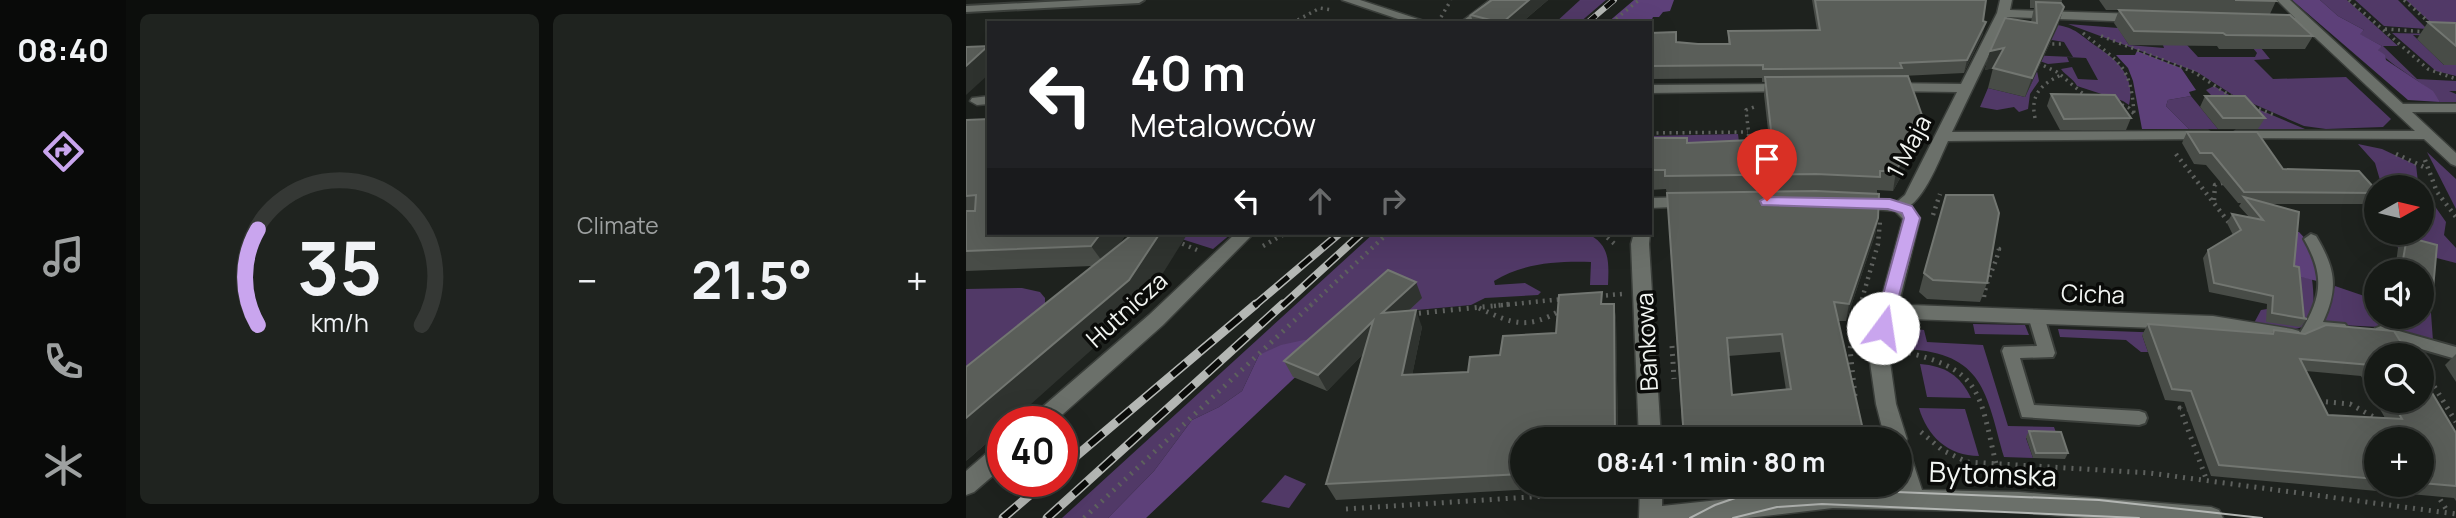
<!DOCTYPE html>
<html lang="en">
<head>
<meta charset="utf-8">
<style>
	body { margin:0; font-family:Manrope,sans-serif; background:#1f231f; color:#f1f3f6; height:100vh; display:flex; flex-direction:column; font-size:26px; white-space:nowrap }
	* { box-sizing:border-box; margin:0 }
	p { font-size:23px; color:#9ea1a1 }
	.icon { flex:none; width:38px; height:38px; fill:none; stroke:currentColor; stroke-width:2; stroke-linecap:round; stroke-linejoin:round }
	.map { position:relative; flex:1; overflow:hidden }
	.panel { display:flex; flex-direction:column; gap:14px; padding:14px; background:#0c0e0c; width:840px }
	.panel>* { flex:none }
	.banner { position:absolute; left:21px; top:21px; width:665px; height:214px; border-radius:0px; box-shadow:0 7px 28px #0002,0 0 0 2px #353835; background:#202124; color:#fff; overflow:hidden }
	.needle { width:46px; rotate:82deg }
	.buttons { position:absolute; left:1398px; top:175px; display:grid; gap:14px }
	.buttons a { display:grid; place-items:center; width:70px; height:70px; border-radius:50%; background:#161a16; box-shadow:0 7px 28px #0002,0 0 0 2px #353835; font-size:35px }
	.speed { position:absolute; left:21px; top:406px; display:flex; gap:14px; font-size:35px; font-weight:700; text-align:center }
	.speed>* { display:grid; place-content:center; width:91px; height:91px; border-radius:50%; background:#161a16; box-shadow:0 7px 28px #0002,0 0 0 2px #353835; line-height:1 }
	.speed .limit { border:10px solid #d22; background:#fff; color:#111 }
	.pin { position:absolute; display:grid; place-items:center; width:60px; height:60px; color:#fff; margin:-72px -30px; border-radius:50% 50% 50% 0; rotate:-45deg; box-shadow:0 0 7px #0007 }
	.pin .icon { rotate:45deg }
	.me { position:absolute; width:77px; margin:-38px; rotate:14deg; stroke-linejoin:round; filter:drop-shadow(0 0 5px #0008) }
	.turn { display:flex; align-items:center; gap:24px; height:147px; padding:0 28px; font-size:32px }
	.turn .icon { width:91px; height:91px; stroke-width:2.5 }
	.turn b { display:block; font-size:49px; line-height:60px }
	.lanes { display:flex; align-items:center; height:66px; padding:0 28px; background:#0003; justify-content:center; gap:35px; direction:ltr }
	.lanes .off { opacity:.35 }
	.big { font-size:52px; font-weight:700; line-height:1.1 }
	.panel .card { flex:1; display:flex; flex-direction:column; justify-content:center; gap:10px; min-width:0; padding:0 24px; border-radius:10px; background:#1f231f }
	.panel .dial { align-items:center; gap:0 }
	.dial svg { height:182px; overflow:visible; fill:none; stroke:#353835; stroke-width:7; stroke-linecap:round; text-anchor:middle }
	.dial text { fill:#f1f3f6; stroke:none }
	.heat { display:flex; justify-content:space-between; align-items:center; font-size:38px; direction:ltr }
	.panel .tiles { flex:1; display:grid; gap:14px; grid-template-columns:repeat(2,1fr) }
	.trip { position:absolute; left:544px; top:427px; width:402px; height:70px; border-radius:35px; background:#161a16; box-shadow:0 7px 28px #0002,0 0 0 2px #353835; font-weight:700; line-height:70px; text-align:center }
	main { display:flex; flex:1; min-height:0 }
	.tabs { display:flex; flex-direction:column; width:126px; justify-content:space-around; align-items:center; background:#090a09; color:#9ea1a1 }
	.tabs .icon { width:49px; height:49px }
	.tabs .on { color:#c9a5ee }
	.tabs b { font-size:32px; color:#f1f3f6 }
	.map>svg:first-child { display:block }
</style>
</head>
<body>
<main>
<nav class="tabs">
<b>08:40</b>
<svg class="icon on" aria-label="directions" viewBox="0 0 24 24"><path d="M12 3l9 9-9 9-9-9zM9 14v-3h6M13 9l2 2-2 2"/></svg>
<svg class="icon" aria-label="music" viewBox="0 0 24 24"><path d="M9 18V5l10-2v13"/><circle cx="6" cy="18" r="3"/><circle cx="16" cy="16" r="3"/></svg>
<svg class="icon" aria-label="phone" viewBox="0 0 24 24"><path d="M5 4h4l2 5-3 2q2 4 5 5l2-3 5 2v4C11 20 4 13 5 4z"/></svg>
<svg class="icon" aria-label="climate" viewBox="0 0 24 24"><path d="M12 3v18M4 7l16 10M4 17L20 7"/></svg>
</nav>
<section class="panel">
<div class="tiles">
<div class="card dial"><svg viewBox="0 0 100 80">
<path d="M14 69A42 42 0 1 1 86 69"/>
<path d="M14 69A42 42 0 0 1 14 27" stroke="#c9a5ee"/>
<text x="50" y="56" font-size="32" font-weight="700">35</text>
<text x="50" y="72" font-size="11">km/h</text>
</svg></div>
<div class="card"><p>Climate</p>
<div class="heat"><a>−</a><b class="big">21.5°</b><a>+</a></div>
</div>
</div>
</section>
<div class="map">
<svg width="1490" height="518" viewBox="0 0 1490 518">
	<rect width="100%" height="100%" fill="#1e221e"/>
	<g fill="#513967">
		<polygon points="614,0 640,0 613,23 589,23"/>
		<path d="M1354,0H1381L1432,46H1417L1451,79L1490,81V91H1483L1490,94V102H1474C1458,79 1429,71 1411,49L1416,46L1393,34L1398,30L1372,16Z"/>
		<polygon points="1389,0 1432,0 1461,29 1418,26"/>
		<polygon points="1440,0 1490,0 1490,30 1473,30"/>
		<path d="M1083,24C1106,26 1110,31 1127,44C1150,59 1170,75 1163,105L1157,101L1111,86C1107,78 1100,76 1095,69L1106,67L1112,79L1132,80L1120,58L1101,57L1103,62L1082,64L1057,55L1107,57L1098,42L1086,40Z"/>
		<polygon points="1102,24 1152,28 1163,45 1198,48 1197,45 1221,45 1232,57 1289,57 1291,53 1282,42 1290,42 1304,59 1288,60 1307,79 1380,77 1425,119 1417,127 1360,129 1338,126 1267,95 1231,72"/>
		<polygon points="1426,33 1470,34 1472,36 1447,35 1478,65 1490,65 1490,76 1470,71"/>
		<polygon points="1071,71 1073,81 1064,94 1062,109 1053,112 1048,107 1031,110 1014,107 1022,88 1059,97"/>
		<polygon points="1248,86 1275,102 1339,129 1292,129 1270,103 1245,95 1240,90"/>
		<polygon points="1225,96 1252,129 1223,129 1200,106 1202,100"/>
		<polygon points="772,134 773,142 684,144 684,136"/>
		<polygon points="1392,144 1416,149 1450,165 1452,182 1456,187 1416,187 1409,163"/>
		<polygon points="1461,152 1490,179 1490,209"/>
		<polygon points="1456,188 1480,222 1478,235 1490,248 1490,263 1432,248 1427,233 1456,233"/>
		<polygon points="204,233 266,233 247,249 203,235"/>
		<path d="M408,233H620C644,244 643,261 642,285H624L625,262C592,261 556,263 528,281L529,285L559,283L575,292L572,295L519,298L505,305L451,310L358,350L293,355L276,391L253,407L226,420L188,471L142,518H96Z"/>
		<path d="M1327,275L1346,279C1353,335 1336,333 1290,325L1288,323L1295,310L1301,309Z"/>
		<polygon points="1369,286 1410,300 1410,317 1456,317 1456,310 1465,313 1467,341 1413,327 1355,324"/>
		<polygon points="56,288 74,292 79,298 79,304 0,378 0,289"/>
		<polygon points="1007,324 1059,325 1063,335 1009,334"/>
		<path d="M950,329L958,330L961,342L1017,345L1042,426L1088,427L1092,438H1060L1067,458L1038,457C1020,393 1018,353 940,349L939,336Z"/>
		<polygon points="1092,329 1201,333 1176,335 1182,352 1175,352 1160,340 1094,337"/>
		<path d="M954,364C979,366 994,375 1005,398L961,397Z"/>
		<path d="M953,408L999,409L1013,456C982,456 961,436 953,408Z"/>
		<polygon points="319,475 340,484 323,508 295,502"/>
	</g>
	<g fill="#5d4079">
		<polygon points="668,0 708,0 704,11 697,12 693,17 687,17 684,24 641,23"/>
		<polygon points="1326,0 1354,0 1372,16 1398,30 1394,34 1416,46 1412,50 1419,55 1420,60 1467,91 1474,102 1442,100"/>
		<polygon points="1171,51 1215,68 1230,90 1223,92 1225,96 1202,100 1200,106 1223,129 1176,129 1167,81 1162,68 1150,55 1169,55"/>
		<polygon points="1333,232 1344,244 1355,282 1323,274 1308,233"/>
		<polygon points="338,340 359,340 358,350 180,518 142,518 188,471 226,420 253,407 276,391 293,355 315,345"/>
	</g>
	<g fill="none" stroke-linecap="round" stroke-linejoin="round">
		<defs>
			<g id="lane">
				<polygon points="118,0 178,0 173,3 0,12 0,6"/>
				<path d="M1345,234L1350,236C1369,268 1373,287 1357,322L1379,324L1382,328L1379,332L1350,334L1342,339L1337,337L1334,333C1356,297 1359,276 1338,239Z"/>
				<polygon points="1070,310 1075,312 1078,316 1089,353 1087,357 1054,358 1068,405 1173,411 1179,413 1181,418 1179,423 1173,425 1056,417 1036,351 1038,347 1071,346 1062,316 1065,312"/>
				<polygon points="1415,326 1490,347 1490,359 1410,336 1407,332 1410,328"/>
			</g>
			<g id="street">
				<polygon points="376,0 394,0 464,23 444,23"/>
				<polygon points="524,0 538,0 508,23 494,23"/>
				<path d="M1034,0H1046L1044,10L1174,14L1180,18L1174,22L1041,17L986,132L1242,131L1249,135L1242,139L982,141C973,160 953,216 928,210L926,206L939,195L991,92L922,91L915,87L922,83L995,84L1031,13Z"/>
				<polygon points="1311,0 1324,0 1437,104 1490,104 1490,112 1446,112 1490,153 1490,166 1485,164 1458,139 1265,138 1263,135 1270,131 1449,131 1337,26 1306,24 1304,21 1310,17 1329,18"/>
				<polygon points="821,84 828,88 826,91 684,93 684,85"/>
				<polygon points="23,96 23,104 11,105 4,101 6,98"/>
				<polygon points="270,233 288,233 197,325 88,422 63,422 66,416 183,315"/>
				<polygon points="921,301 944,305 1247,316 1326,329 1333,331 1336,336 1333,341 1326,343 1247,330 944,319 914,313 912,308 914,303"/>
				<polygon points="37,444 37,467 8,492 0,495 0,471 29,446"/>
			</g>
			<g id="secondary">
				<polygon points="724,197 732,202 730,206 684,208 684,198"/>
				<polygon points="889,198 940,202 954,218 922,348 930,404 941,439 937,446 942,447 956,490 1053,492 1245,507 1253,510 1257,518 1119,518 1053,512 867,508 781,518 673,518 674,485 696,485 696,506 867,488 934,489 934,439 919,439 910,404 902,348 937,219 929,211 883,207 881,203 883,199"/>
				<polygon points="668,233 684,233 683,244 695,439 673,439 665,244"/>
			</g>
		</defs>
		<use href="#lane" stroke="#3b3f3b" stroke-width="4"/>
		<use href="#street" stroke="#3b3f3b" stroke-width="3"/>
		<use href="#secondary" stroke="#3b3f3b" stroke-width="3"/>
		<g stroke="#5e615e" stroke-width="3.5" stroke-dasharray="2 4.5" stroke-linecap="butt">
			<polyline points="1383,0 1462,69 1490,79"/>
			<polyline points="1438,0 1466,25"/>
			<polyline points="475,17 485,0"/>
			<polyline points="326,23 354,8 366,10"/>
			<polyline points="645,23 673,0"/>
			<polyline points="1419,29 1462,32"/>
			<path d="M1117,33C1153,63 1165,64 1168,114"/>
			<polyline points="1135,36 1228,72 1266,97"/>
			<polyline points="1082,41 1083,44 1097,44"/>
			<polyline points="1072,63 1091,72 1121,97"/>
			<polyline points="1150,102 1163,108 1168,114"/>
			<polyline points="1287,106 1308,115"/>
			<path d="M1069,118C1064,95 1075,84 1095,75"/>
			<polyline points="684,133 782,132"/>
			<polyline points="783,136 780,110 788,107"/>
		</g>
		<g stroke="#5e615e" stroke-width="4.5" stroke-dasharray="2 5" stroke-linecap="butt">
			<polyline points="783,134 783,139 803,139"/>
			<polyline points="1210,154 1264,224"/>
			<polyline points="1430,154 1460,168"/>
			<polyline points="1459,160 1471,192 1490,217"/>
			<polyline points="1248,200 1249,185 1260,182"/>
			<polyline points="967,215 974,194"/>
			<polyline points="636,233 651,246"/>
			<polyline points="210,241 231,250"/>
			<polyline points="297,246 320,233"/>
			<polyline points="633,296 656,294"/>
			<path d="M1018,297C1020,279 1029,268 1033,249L1024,247"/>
			<polyline points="344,306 422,233"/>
			<polyline points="528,306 597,299"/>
			<polyline points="894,306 912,244 914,221"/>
		</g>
		<g stroke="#5e615e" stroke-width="5" stroke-dasharray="2 6" stroke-linecap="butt">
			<path d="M513,308C547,324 561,330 595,310"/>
			<polyline points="445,314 546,304"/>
			<polyline points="706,346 708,379"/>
			<path d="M935,351C1015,369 1013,390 1030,464"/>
			<polyline points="1460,373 1490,422"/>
			<polyline points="889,396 884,349 894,304"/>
			<polyline points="1352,401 1384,404 1413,420"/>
			<polyline points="1223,409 1214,408 1241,481"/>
			<polyline points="955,432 976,450 1001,462 1184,473 1490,514"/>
			<polyline points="1470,493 1482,512"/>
			<polyline points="380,509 641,492 656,485"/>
			<polyline points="118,518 346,304"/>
		</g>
		<use href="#lane" fill="#6b706a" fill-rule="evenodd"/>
		<use href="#street" fill="#6b706a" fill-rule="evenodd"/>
		<use href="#secondary" fill="#6b706a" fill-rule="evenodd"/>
		<g stroke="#b4b7b4" stroke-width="2">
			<polyline points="724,518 749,505 775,496 830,488 1133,500 1296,518"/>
			<polyline points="767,518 811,507 856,504 1173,518"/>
		</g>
		<defs>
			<polyline id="rail-far2" points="621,23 648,0"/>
			<g id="rail-far1">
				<polyline points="288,306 374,233"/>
				<polyline points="316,306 396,233"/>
			</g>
			<g id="rail">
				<polyline points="96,468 290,304"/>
				<polyline points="37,518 80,481"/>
				<polyline points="81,518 317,304"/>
			</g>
		</defs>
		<use href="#rail-far2" stroke="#b4b7b4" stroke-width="6"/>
		<use href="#rail-far1" stroke="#b4b7b4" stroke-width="8"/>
		<use href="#rail" stroke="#b4b7b4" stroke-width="9"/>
		<use href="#rail-far2" stroke="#0a0b09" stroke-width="4.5" stroke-dasharray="12" stroke-linecap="butt"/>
		<use href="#rail-far1" stroke="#0a0b09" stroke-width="5" stroke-dasharray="15" stroke-linecap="butt"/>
		<use href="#rail" stroke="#0a0b09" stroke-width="6" stroke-dasharray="18" stroke-linecap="butt"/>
	</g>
	<g fill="#484c47" fill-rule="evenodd">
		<polygon points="526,0 582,0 555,23 507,23 505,15"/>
		<path d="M846,0H1020L1017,21V34L998,73L936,76L954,141L927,191L911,190L912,218L909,235L880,321H872L898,434L717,439L701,195L700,189L684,190V138L721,143L803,139L798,95L799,82H796V78L684,79V33L710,42L732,44H762V31L851,30ZM814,352L820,390L766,395L762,356Z"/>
		<polygon points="1064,0 1096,0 1092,26 1059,97 1022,88 1027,68 1019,70 1024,51 1065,22 1068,8 1064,8"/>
		<polygon points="1133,0 1309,0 1310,1 1304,14 1347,36 1339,49 1253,49 1251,46 1163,45 1148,23 1153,10 1140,10"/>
		<polygon points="1462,22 1490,23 1490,65 1478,65 1451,39"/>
		<polygon points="1085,94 1165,118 1160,130 1094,130 1081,106"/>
		<polygon points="1239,96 1299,118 1292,129 1252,129 1234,107"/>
		<polygon points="0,120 23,233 161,233 153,244 179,302 37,422 37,429 0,461 126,266 0,271"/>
		<polygon points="1221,132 1317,169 1410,190 1410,197 1405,204 1302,204 1328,266 1338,318 1341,319 1334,327 1300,322 1301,304 1243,292 1237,258 1242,250 1267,235 1261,223 1266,214 1283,217 1273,206 1275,203 1272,203 1240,165 1228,164 1216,143"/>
		<polygon points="1441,237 1471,245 1466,300 1457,310 1456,271 1429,271 1432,248"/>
		<polygon points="958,273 1021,283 1014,302 961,299 953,292"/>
		<polygon points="456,298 442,311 456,327 446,375 502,372 534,355 590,333 637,304 648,304 650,320 652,439 556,439 556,485 641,485 370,500 360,484 398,353 361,391 327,377 318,361"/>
		<path d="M1182,324L1305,334L1308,330L1410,355V401H1456L1490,433V501L1488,498L1245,476L1218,402L1199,400L1176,335ZM1340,371L1395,376L1419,418L1362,415ZM1410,439H1456V485H1410Z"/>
		<polygon points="1490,354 1490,382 1479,365"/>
		<polygon points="1063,431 1102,453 1099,459 1067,458 1060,437"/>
	</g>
	<g fill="#2f332f">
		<polygon points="563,0 582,0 555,23 536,23"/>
		<polygon points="1098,7 1092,26 1059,97 1066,78"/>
		<polygon points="1020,22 1017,34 998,73 1001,60"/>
		<polygon points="22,46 23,74 0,95 0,66"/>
		<polygon points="1038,48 1033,67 1019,70 1024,51"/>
		<polygon points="958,121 954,141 927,191 930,171"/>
		<polygon points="912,218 909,235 880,321 883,304"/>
		<polygon points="135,233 161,233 139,265 125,246"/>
		<polygon points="194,233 222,233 179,302 45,422 37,422 37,429 0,461 0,418"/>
		<polygon points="450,282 456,298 423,329 416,313"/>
		<polygon points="648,304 650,320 652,439 649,439"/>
		<polygon points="450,310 456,327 443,391 436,375"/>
		<polygon points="407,321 414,337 361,391 352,375"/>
	</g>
	<g fill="#5a5e59" stroke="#727671" stroke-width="2" fill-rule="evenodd">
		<polygon points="526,0 563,0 536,23 505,15"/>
		<polygon points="849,0 1020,0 1017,21 1020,22 1001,60 934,63 936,68 797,69 797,65 684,66 684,33 710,32 710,42 732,44 764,44 762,31 854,30"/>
		<polygon points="1269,0 1309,0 1310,1"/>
		<polygon points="1070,2 1095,3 1098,7 1066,78 1027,68 1038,48 1024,51 1039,18 1071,23"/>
		<polygon points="1153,10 1324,15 1347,36 1260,35 1257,33 1168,31"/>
		<polygon points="1462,22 1490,23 1490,46"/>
		<polygon points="22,46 0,66 0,47"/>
		<polygon points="942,76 958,121 930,171 914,171 914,177 850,174 699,176 699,170 684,170 684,138 721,138 721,143 806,139 799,77"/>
		<polygon points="1085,94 1149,95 1165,118 1098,119"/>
		<polygon points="1239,96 1279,96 1299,118 1257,118"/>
		<polygon points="23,119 23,233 135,233 125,246 0,251 0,211 9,211 10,195 0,196 0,120"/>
		<polygon points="1221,132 1291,132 1317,169 1393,171 1410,190 1410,193 1278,192 1246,153 1234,153"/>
		<path d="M850,191L913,194L912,218L883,304L868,302L898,434L892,439H718L701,193ZM816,334L825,389L766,395L761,338Z"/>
		<polygon points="980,195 1027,195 1033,213 1021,283 967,280 958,273"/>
		<polygon points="1278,197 1333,212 1328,266 1333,267 1338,318 1341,319 1306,313 1307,296 1248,283 1242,250 1275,230 1266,214 1297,220"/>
		<polygon points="168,233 194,233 163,280 0,418 0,367"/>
		<polygon points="1441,237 1471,245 1466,300 1456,297 1456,271 1435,271"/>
		<polygon points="422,270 450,282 416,313 450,310 436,375 502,372 504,357 534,355 537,336 590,333 593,295 636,292 635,304 648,304 649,439 556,439 556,474 360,484 407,321 352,375 318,361"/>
		<polygon points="1182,324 1307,334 1308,330 1339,334 1360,325 1428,331 1443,355 1410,355 1410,374 1405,365 1334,359 1362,415 1436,419 1426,401 1456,401 1456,376 1490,433 1490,486 1456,483 1456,439 1410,439 1410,479 1253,465 1225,391 1206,389"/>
		<polygon points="1063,431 1095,432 1102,453 1070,453"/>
	</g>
	<polygon fill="#c9a5ee" stroke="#836b9b" stroke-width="2" points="801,197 924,199 946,206 954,218 923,333 911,333 908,328 938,218 936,213 922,209 796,205 794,201"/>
	<g text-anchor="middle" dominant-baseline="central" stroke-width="7" stroke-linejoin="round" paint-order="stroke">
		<g font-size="24" fill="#f2f5f2" stroke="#0a0b09">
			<text transform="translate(942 146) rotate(-62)">1 Maja</text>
			<text transform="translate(1127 293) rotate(2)">Cicha</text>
			<text transform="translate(160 309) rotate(-42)">Hutnicza</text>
			<text transform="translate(680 342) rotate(-93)">Bankowa</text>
		</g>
		<g font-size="28" fill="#f2f5f2" stroke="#0a0b09">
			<text transform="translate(1027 473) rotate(2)">Bytomska</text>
		</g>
	</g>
</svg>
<div class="buttons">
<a><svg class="needle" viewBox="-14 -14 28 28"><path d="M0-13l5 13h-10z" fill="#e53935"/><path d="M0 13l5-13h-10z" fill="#9ea1a1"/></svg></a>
<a><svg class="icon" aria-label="sound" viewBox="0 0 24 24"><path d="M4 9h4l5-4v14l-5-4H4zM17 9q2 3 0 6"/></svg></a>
<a><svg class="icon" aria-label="search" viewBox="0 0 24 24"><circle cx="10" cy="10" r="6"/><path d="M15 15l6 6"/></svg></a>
<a>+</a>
</div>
<div class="speed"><div class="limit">40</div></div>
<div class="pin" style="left:801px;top:201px;background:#d93025"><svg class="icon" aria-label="arrive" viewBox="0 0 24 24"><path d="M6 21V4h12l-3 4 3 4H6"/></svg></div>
<svg class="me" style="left:917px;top:328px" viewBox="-20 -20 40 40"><circle r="19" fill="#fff"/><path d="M0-13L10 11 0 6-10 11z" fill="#c9a5ee"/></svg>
<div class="trip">08:41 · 1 min · 80 m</div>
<div class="banner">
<div class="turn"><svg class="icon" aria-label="left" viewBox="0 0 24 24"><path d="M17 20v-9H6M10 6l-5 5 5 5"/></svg><div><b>40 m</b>Metalowców</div></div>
<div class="lanes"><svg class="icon" aria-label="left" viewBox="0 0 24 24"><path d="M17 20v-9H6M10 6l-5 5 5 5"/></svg><svg class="icon off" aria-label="ahead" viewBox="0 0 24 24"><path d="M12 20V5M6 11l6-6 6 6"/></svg><svg class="icon off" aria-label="right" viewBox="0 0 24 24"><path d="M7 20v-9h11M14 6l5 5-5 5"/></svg></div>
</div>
</div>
</main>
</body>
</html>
